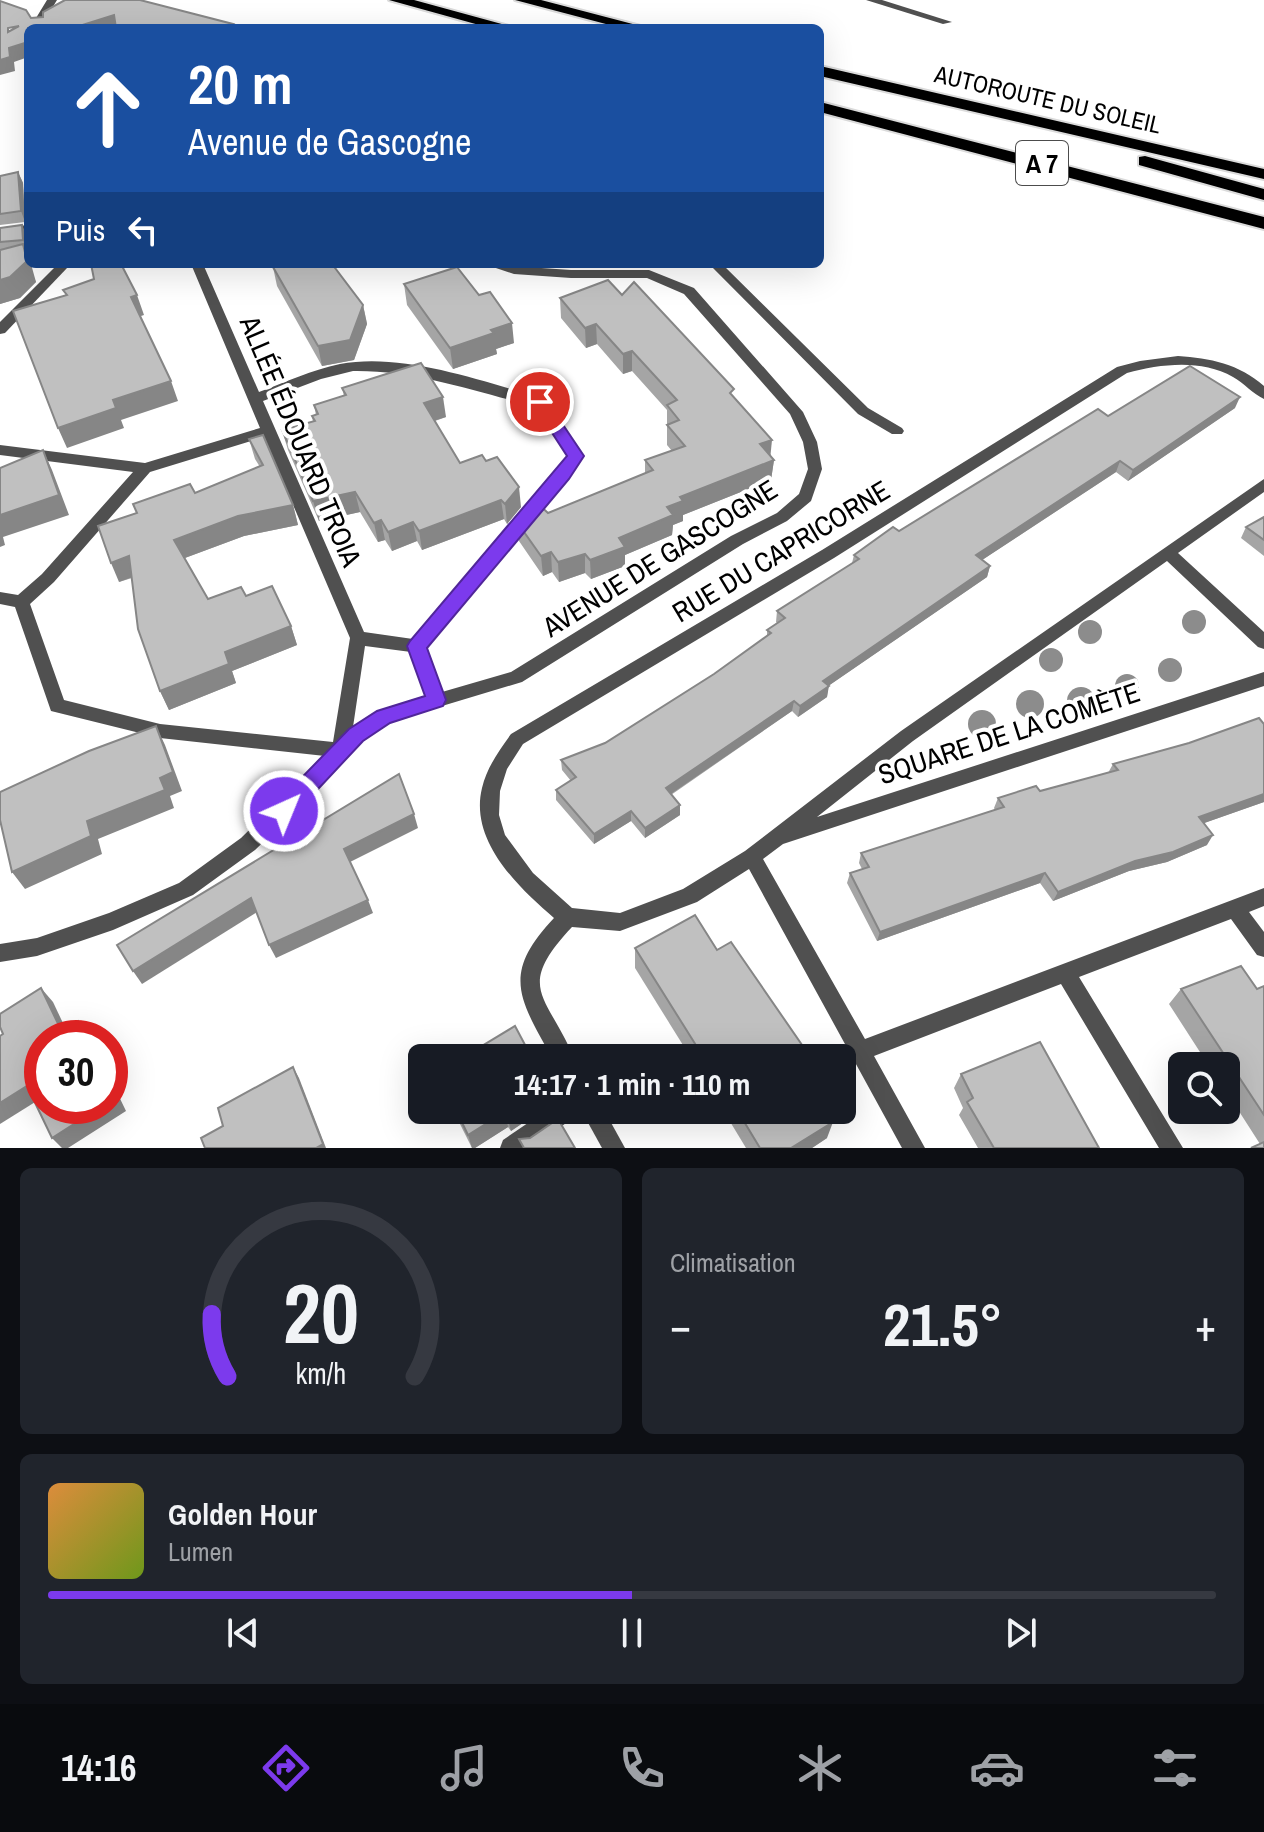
<!DOCTYPE html>
<html lang="fr">
<head>
<meta charset="utf-8">
<style>
	body { margin:0; font-family:"Archivo Narrow",sans-serif; background:#20242c; color:#f1f3f6; height:100vh; display:flex; flex-direction:column; font-size:30px; white-space:nowrap }
	* { box-sizing:border-box; margin:0 }
	p { font-size:26px; color:#9ea1a6 }
	.icon { flex:none; width:44px; height:44px; fill:none; stroke:currentColor; stroke-width:2; stroke-linecap:round; stroke-linejoin:round }
	.map { position:relative; height:1148px; overflow:hidden }
	.details { display:flex; flex-direction:column; gap:20px; padding:20px; background:#0d0f14; flex:1 }
	.details>* { flex:none }
	.hud { position:absolute; left:24px; top:24px; width:800px; height:244px; border-radius:12px; box-shadow:0 8px 32px #0002; background:#1a4fa0; color:#fff; overflow:hidden }
	.controls { position:absolute; left:1168px; top:1052px; display:grid; gap:16px }
	.controls a { display:grid; place-items:center; width:72px; height:72px; border-radius:12px; background:#171b24; box-shadow:0 8px 32px #0002; font-size:40px }
	.speed { position:absolute; left:24px; top:1020px; display:flex; gap:16px; font-size:40px; font-weight:700; text-align:center }
	.speed>* { display:grid; place-content:center; width:104px; height:104px; border-radius:50%; background:#171b24; box-shadow:0 8px 32px #0002; line-height:1 }
	.speed .limit { border:12px solid #d22; background:#fff; color:#111 }
	.pin { position:absolute; display:grid; place-items:center; width:68px; height:68px; color:#fff; margin:-34px; border:4px solid #fff; border-radius:50%; box-shadow:0 2px 8px #0007 }
	.me { position:absolute; width:88px; margin:-44px; rotate:44deg; stroke-linejoin:round; filter:drop-shadow(0 0 6px #0008) }
	.turn { display:flex; align-items:center; gap:28px; height:168px; padding:0 32px; font-size:36px }
	.turn .icon { width:104px; height:104px; stroke-width:2.5 }
	.turn b { display:block; font-size:56px; line-height:68px }
	.then { display:flex; align-items:center; height:76px; padding:0 32px; background:#0003; gap:16px; font-size:30px }
	.big { font-size:60px; font-weight:800; line-height:1.1 }
	.details .widget { flex:1; display:flex; flex-direction:column; justify-content:center; gap:12px; min-width:0; padding:0 28px; border-radius:12px; background:#20242c }
	.details .dial { align-items:center; gap:0 }
	.dial svg { height:208px; overflow:visible; fill:none; stroke:#363941; stroke-width:7; stroke-linecap:round; text-anchor:middle }
	.dial text { fill:#f1f3f6; stroke:none }
	.song { display:flex; align-items:center; gap:24px }
	.cover { width:96px; height:96px; border-radius:12px; background:linear-gradient(135deg,hsl(30 70% 55%),hsl(80 70% 35%)) }
	.played { height:8px; border-radius:4px; background:linear-gradient(90deg,#7c3aed 50%,#363941 50%) }
	.keys { display:flex; justify-content:space-around; direction:ltr }
	.heat { display:flex; justify-content:space-between; align-items:center; font-size:44px; direction:ltr }
	.details .tiles { flex:1; display:grid; gap:20px; grid-template-columns:1fr 1fr }
	.widget:last-child { grid-column:span 2 }
	.trip { position:absolute; left:408px; top:1044px; width:448px; height:80px; border-radius:12px; background:#171b24; box-shadow:0 8px 32px #0002; font-weight:800; line-height:80px; text-align:center }
	.tabs { display:flex; height:128px; justify-content:space-around; align-items:center; background:#090b0e; color:#9ea1a6 }
	.tabs .icon { width:56px; height:56px }
	.tabs .active { color:#7c3aed }
	.tabs b { font-size:36px; color:#f1f3f6 }
	.map>svg:first-child { display:block }
</style>
</head>
<body>
<div class="map">
<svg width="1264" height="1148" viewBox="0 0 1264 1148">
	<rect width="100%" height="100%" fill="#fff"/>
	<g fill="none" stroke-linecap="round" stroke-linejoin="round">
		<defs>
			<g id="motorway">
				<polygon points="389,0 414,0 516,28 490,28"/>
				<polygon points="515,0 541,0 648,28 621,28"/>
				<polygon points="820,66 1264,169 1264,179 820,76"/>
				<polygon points="820,102 1264,217 1264,229 820,112"/>
				<polygon points="1145,156 1264,189 1264,200 1139,165 1139,157"/>
			</g>
		</defs>
		<use href="#motorway" stroke="#dbdbdb" stroke-width="4"/>
		<g fill="#505050" fill-rule="evenodd">
			<polygon points="866,0 882,0 952,22 943,24"/>
			<polygon points="709,264 722,264 868,408 902,428 904,431 902,434 892,434 858,414"/>
		</g>
		<g fill="#505050" fill-rule="evenodd">
			<polygon points="47,0 57,0 43,23 46,28 36,28 33,23"/>
			<polygon points="28,225 28,233 0,236 0,228"/>
			<polygon points="58,264 65,264 68,267 5,333 0,334 0,322"/>
			<path d="M191,264H203L259,392C286,382 312,370 340,364C404,352 484,382 545,399L583,456L568,479L426,647L442,692L511,672L731,536L777,513L799,494L808,469L803,442L790,414L684,294L647,278H571L514,274L484,264L571,270H649L694,288L803,412L817,442L822,469L811,501L787,521L743,544L522,682L389,722L362,740L307,800L255,850L193,895L113,930L37,956L0,962V944L37,938L109,913L179,883L241,838L325,756L160,738L51,711L15,607L0,604V592L18,595L42,574L133,472L0,455V445L145,463L260,428ZM353,371C417,370 474,392 535,406L568,456L413,639L364,632L263,401L321,379ZM264,437L350,638L333,742L160,724L64,700L30,604L54,582L150,472ZM365,646L411,652L426,696L378,711L353,727Z"/>
			<path d="M1178,356C1210,358 1239,364 1264,386V399C1253,394 1244,383 1233,377C1201,359 1161,364 1127,373L834,558L523,744L507,769L500,791L499,815L505,835L533,873L572,908L620,913L683,889L745,851L901,731L1264,479V492L1178,553L1264,632V649L1258,647L1167,561L913,741L817,817L1264,672V686L783,844L763,859L865,1039L1264,888V906L1249,912L1264,932V957L1257,955L1231,919L1079,977L1183,1148H1159L1061,984L874,1056L925,1148H902L749,869L697,902L620,931L572,927C514,989 547,994 574,1058H552C519,998 501,974 554,918C519,888 469,841 482,788C487,767 499,751 511,734L822,550L1117,367L1140,361Z"/>
			<polygon points="547,1110 571,1110 572,1113 569,1121 530,1148 500,1148 503,1140"/>
			<polygon points="581,1110 604,1110 625,1148 602,1148"/>
		</g>
		<use href="#motorway" fill="#000" fill-rule="evenodd"/>
	</g>
	<g fill="#8c8c8c">
		<circle cx="1194" cy="622" r="12"/>
		<circle cx="1090" cy="632" r="12"/>
		<circle cx="1051" cy="660" r="12"/>
		<circle cx="1170" cy="670" r="12"/>
		<circle cx="1127" cy="686" r="12"/>
		<circle cx="1081" cy="701" r="14"/>
		<circle cx="1030" cy="704" r="14"/>
		<circle cx="982" cy="724" r="14"/>
	</g>
	<g fill="#a5a5a5">
		<polygon points="18,172 23,183 25,222 0,225 0,176"/>
		<polygon points="22,225 26,236 27,251 25,251 28,257 28,264 36,282 20,298 0,304 0,228"/>
		<polygon points="273,267 363,305 367,324 354,360 322,366 277,286"/>
		<polygon points="404,284 514,343 496,349 497,354 453,369 407,305"/>
		<polygon points="622,295 733,397 774,460 771,480 683,515 683,521 673,525 672,535 625,555 625,566 591,579 585,573 559,582 552,572 543,576 519,541 517,522 548,513 645,474 645,460 672,451 667,445 667,410 632,371 623,374 597,344 586,348 561,318 560,298"/>
		<polygon points="342,388 446,417 435,421 460,463 521,507 507,524 504,519 422,550 417,541 392,551 385,540 378,542 360,512 319,521 288,450 282,430 313,422 312,416 316,415 314,405 344,396"/>
		<polygon points="1235,408 1128,481 1116,472 982,560 990,566 987,577 828,686 827,697 798,717 792,711 671,795 680,815 645,838 631,821 594,844 556,800 556,790 571,781 562,770 561,760 605,743 714,674 767,637 767,630 777,623 776,622 777,611 852,563 854,555 1108,416"/>
		<polygon points="249,439 293,505 298,525 244,536 185,558 208,599 246,596 291,626 297,645 232,671 236,683 169,710 160,691 132,578 119,582 195,493 260,467 255,459"/>
		<polygon points="1264,517 1264,556 1241,538 1246,527"/>
		<polygon points="1264,724 1264,802 1204,823 1207,845 1167,862 1129,871 1053,901 1040,883 877,941 847,883 850,873 862,869 859,863 861,853 995,810 994,808 998,798 1040,791 1108,773 1113,764"/>
		<polygon points="635,948 717,950 811,1058 691,1058 635,968"/>
		<polygon points="1264,986 1264,1148 1260,1144 1226,1091 1226,1066 1209,1066 1169,1004 1181,989 1257,989"/>
		<polygon points="961,1074 1099,1148 978,1148 959,1115 963,1108 954,1088"/>
		<polygon points="453,1110 542,1110 511,1131 508,1127 475,1148 472,1148"/>
		<polygon points="723,1110 825,1110 827,1138 812,1148 746,1148"/>
	</g>
	<g fill="#868686">
		<polygon points="114,15 118,28 73,28"/>
		<polygon points="28,42 28,57 14,62 15,71 0,75 0,60 9,48"/>
		<polygon points="18,172 23,183 25,222 21,211"/>
		<polygon points="22,225 26,236 27,251 23,240"/>
		<polygon points="23,244 28,257 28,264 31,264 36,282 20,298 0,304 0,280"/>
		<polygon points="137,295 144,315 138,317 131,297"/>
		<polygon points="363,305 367,324 354,360 322,366 318,346"/>
		<polygon points="512,323 514,343 496,349 497,354 453,369 450,348 491,330"/>
		<polygon points="596,324 597,344 586,348 585,328"/>
		<polygon points="632,351 632,371 623,374 623,354"/>
		<polygon points="171,381 178,401 121,420 124,428 67,448 58,428 113,400"/>
		<polygon points="443,397 446,417 427,423 424,403"/>
		<polygon points="1240,397 1235,408 1128,481 1133,470"/>
		<polygon points="772,440 770,460 760,444"/>
		<polygon points="43,450 52,470 69,515 3,537 5,545 0,547 0,515"/>
		<polygon points="774,460 771,480 683,515 683,521 673,525 672,535 625,555 625,566 591,579 590,560 619,538 667,507 680,497"/>
		<polygon points="1120,461 1116,472 973,566 976,555"/>
		<polygon points="519,487 521,507 507,524 505,504"/>
		<polygon points="355,492 360,512 319,521 313,501"/>
		<polygon points="501,500 504,519 422,550 419,531"/>
		<polygon points="293,505 298,525 244,536 182,559 174,540 238,516"/>
		<polygon points="381,520 385,540 378,542 374,523"/>
		<polygon points="413,522 417,541 392,551 388,532"/>
		<polygon points="551,552 552,572 543,576 541,556"/>
		<polygon points="585,554 585,573 559,582 558,562"/>
		<polygon points="129,556 138,575 119,582 111,563"/>
		<polygon points="990,566 987,577 821,691 823,681"/>
		<polygon points="291,626 297,645 232,671 236,683 169,710 160,691 225,652"/>
		<polygon points="829,686 827,697 798,717 800,706"/>
		<polygon points="794,701 792,711 665,798 666,788"/>
		<polygon points="156,726 165,745 182,791 170,796 174,808 98,839 102,854 25,889 12,872 87,821 160,778"/>
		<polygon points="1264,794 1264,802 1193,827 1199,817"/>
		<polygon points="680,805 680,815 645,838 645,828"/>
		<polygon points="631,811 631,821 594,844 594,834"/>
		<polygon points="414,814 418,828 348,863 344,849"/>
		<polygon points="1213,835 1207,845 1167,862 1129,871 1053,901 1058,892 1135,861"/>
		<polygon points="1045,873 1040,883 877,941 880,932"/>
		<polygon points="251,898 257,912 142,984 133,971"/>
		<polygon points="368,900 373,913 276,958 269,945"/>
		<polygon points="41,988 53,1002 70,1038 61,1030"/>
		<polygon points="78,1021 89,1035 91,1038 86,1038"/>
		<polygon points="293,1067 299,1078 326,1148 316,1148"/>
		<polygon points="110,1078 126,1111 68,1148 62,1148 52,1138 102,1106 110,1106"/>
		<polygon points="27,1086 40,1099 0,1124 0,1103"/>
		<polygon points="517,1110 542,1110 511,1131 507,1116"/>
		<polygon points="505,1112 508,1127 475,1148 472,1148 468,1135"/>
		<polygon points="833,1122 827,1138 812,1148 791,1148"/>
	</g>
	<g fill="#c0c0c0" stroke="#868686" stroke-width="2" fill-rule="evenodd">
		<path d="M65,0H140L233,24L227,28H116L114,15L73,28H28V42L9,48L10,57L0,60V1L26,10L31,18L43,17V12ZM19,26L8,32V28Z"/>
		<polygon points="18,172 21,211 0,214 0,176"/>
		<polygon points="22,225 23,240 0,242 0,228"/>
		<polygon points="23,244 27,261 10,277 0,280 0,250"/>
		<polygon points="91,264 121,264 137,295 131,297 171,381 113,400 116,408 58,428 13,311 67,295 63,290 94,279"/>
		<polygon points="278,264 332,264 363,305 350,340 318,346 273,267"/>
		<polygon points="457,267 479,295 490,292 512,323 491,330 494,333 450,348 404,284"/>
		<polygon points="608,280 622,295 634,282 734,389 730,393 772,440 760,444 774,460 680,497 683,501 667,507 673,515 619,538 625,547 590,560 585,554 558,562 551,552 541,556 517,522 535,501 548,513 653,470 645,460 685,446 667,425 679,420 667,405 677,400 632,351 623,354 596,324 585,328 560,298"/>
		<polygon points="421,363 443,397 424,403 460,463 482,455 486,461 497,457 519,487 505,504 501,500 419,531 413,522 388,532 381,520 374,523 355,492 313,501 282,430 315,421 312,416 318,414 314,405 346,395 342,388"/>
		<polygon points="1190,366 1240,397 1133,470 1120,461 976,555 990,566 823,681 829,686 800,706 794,701 666,788 680,805 645,828 631,811 594,834 556,790 576,777 561,760 605,743 714,674 771,633 767,630 785,618 777,611 859,559 854,555 893,527 899,531 1098,409 1108,416"/>
		<polygon points="263,435 293,505 238,516 174,540 208,599 241,587 246,596 272,586 291,626 225,652 229,664 160,691 138,629 129,556 111,563 98,526 137,513 133,504 190,484 195,493 263,465 249,439"/>
		<polygon points="43,450 59,495 0,515 0,468"/>
		<polygon points="1264,517 1264,540 1246,527"/>
		<polygon points="1259,718 1264,724 1264,794 1199,817 1213,835 1173,852 1135,861 1058,892 1045,873 880,932 850,873 869,867 861,853 1004,807 998,798 1036,786 1040,791 1118,770 1113,764 1189,743"/>
		<polygon points="156,726 173,772 160,778 165,790 87,821 91,836 12,872 0,820 0,792 89,751"/>
		<polygon points="399,774 414,814 344,849 368,900 269,945 251,898 133,971 117,945"/>
		<polygon points="695,915 717,950 731,942 811,1058 704,1058 635,948"/>
		<polygon points="1241,966 1257,989 1264,986 1264,1115 1181,989"/>
		<polygon points="41,988 61,1030 78,1021 86,1038 42,1038 42,1106 102,1106 52,1138 27,1086 0,1103 0,1036 3,1034 0,1027 0,1014"/>
		<polygon points="515,1026 532,1058 462,1058"/>
		<polygon points="1040,1042 1099,1148 994,1148 967,1102 973,1098 961,1074"/>
		<polygon points="293,1067 323,1144 316,1148 205,1148 201,1138 223,1126 218,1108"/>
		<polygon points="110,1088 115,1098 110,1101"/>
		<polygon points="456,1110 517,1110 507,1116 505,1112 468,1135"/>
		<polygon points="737,1110 825,1110 833,1122 791,1148 760,1148"/>
		<polygon points="558,1119 575,1148 524,1148 519,1139 530,1138"/>
		<polygon points="1264,1142 1264,1148 1251,1148"/>
	</g>
	<polygon fill="#7c3aed" stroke="#51269a" stroke-width="2" points="540,396 545,398 584,456 569,479 427,648 446,700 443,706 390,723 363,741 291,818 276,818 273,811 276,804 349,729 377,711 425,696 407,646 410,641 567,456 532,402"/>
	<g text-anchor="middle" dominant-baseline="central" stroke-width="8" stroke-linejoin="round" paint-order="stroke">
		<g font-size="24" fill="#000" stroke="#fff">
			<text transform="translate(1048 99) rotate(13)">AUTOROUTE DU SOLEIL</text>
		</g>
		<rect fill="#fff" stroke="#4c4c4c" stroke-width="2" x="1016" y="141" width="52" height="44" rx="6"/>
		<g font-size="26" font-weight="bold" fill="#000">
			<text x="1042" y="163">A 7</text>
		</g>
		<g font-size="28" fill="#000" stroke="#fff">
			<text transform="translate(301 441) rotate(67)">ALLÉE ÉDOUARD TROIA</text>
			<text transform="translate(781 551) rotate(-31)">RUE DU CAPRICORNE</text>
			<text transform="translate(660 558) rotate(-32)">AVENUE DE GASCOGNE</text>
			<text transform="translate(1009 733) rotate(-18)">SQUARE DE LA COMÈTE</text>
		</g>
	</g>
</svg>
<div class="controls">
<a><svg class="icon" aria-label="search" viewBox="0 0 24 24"><circle cx="10" cy="10" r="6"/><path d="M15 15l6 6"/></svg></a>
</div>
<div class="speed"><div class="limit">30</div></div>
<div class="pin" style="left:540px;top:402px;background:#d93025"><svg class="icon" aria-label="arrive" viewBox="0 0 24 24"><path d="M6 21V4h12l-3 4 3 4H6"/></svg></div>
<svg class="me" style="left:284px;top:811px" viewBox="-20 -20 40 40"><circle r="17" fill="#7c3aed" stroke="#fff" stroke-width="3"/><path d="M0-11L8 9 0 5-8 9z" fill="#fff"/></svg>
<div class="trip">14:17 · 1 min · 110 m</div>
<div class="hud">
<div class="turn"><svg class="icon" aria-label="ahead" viewBox="0 0 24 24"><path d="M12 20V5M6 11l6-6 6 6"/></svg><div><b>20 m</b>Avenue de Gascogne</div></div>
<div class="then">Puis<svg class="icon" aria-label="left" viewBox="0 0 24 24"><path d="M17 20v-9H6M10 6l-5 5 5 5"/></svg></div>
</div>
</div>
<section class="details">
<div class="tiles">
<div class="widget dial"><svg viewBox="0 0 100 80">
<path d="M14 69A42 42 0 1 1 86 69"/>
<path d="M14 69A42 42 0 0 1 8 45" stroke="#7c3aed"/>
<text x="50" y="56" font-size="32" font-weight="700">20</text>
<text x="50" y="72" font-size="11">km/h</text>
</svg></div>
<div class="widget"><p>Climatisation</p>
<div class="heat"><a>−</a><b class="big">21.5°</b><a>+</a></div>
</div>
<div class="widget">
<div class="song"><i class="cover"></i><div><b>Golden Hour</b><p>Lumen</p></div></div>
<div class="played"></div>
<div class="keys"><svg class="icon" aria-label="previous" viewBox="0 0 24 24"><path d="M18 5L8 12l10 7zM5 5v14"/></svg><svg class="icon" aria-label="pause" viewBox="0 0 24 24"><path d="M8 5v14M16 5v14"/></svg><svg class="icon" aria-label="next" viewBox="0 0 24 24"><path d="M6 5l10 7-10 7zM19 5v14"/></svg></div>
</div>
</div>
</section>
<nav class="tabs">
<b>14:16</b>
<svg class="icon active" aria-label="directions" viewBox="0 0 24 24"><path d="M12 3l9 9-9 9-9-9zM9 14v-3h6M13 9l2 2-2 2"/></svg>
<svg class="icon" aria-label="music" viewBox="0 0 24 24"><path d="M9 18V5l10-2v13"/><circle cx="6" cy="18" r="3"/><circle cx="16" cy="16" r="3"/></svg>
<svg class="icon" aria-label="phone" viewBox="0 0 24 24"><path d="M5 4h4l2 5-3 2q2 4 5 5l2-3 5 2v4C11 20 4 13 5 4z"/></svg>
<svg class="icon" aria-label="climate" viewBox="0 0 24 24"><path d="M12 3v18M4 7l16 10M4 17L20 7"/></svg>
<svg class="icon" aria-label="car" viewBox="0 0 24 24"><path d="M5 17H2v-5l4-1 3-4h7l3 4 3 1v5h-3M9 17h6M6 11h13"/><circle cx="7" cy="17" r="2"/><circle cx="17" cy="17" r="2"/></svg>
<svg class="icon" aria-label="filters" viewBox="0 0 24 24"><path d="M4 7h16M4 17h16"/><circle cx="9" cy="7" r="2"/><circle cx="15" cy="17" r="2"/></svg>
</nav>
</body>
</html>
